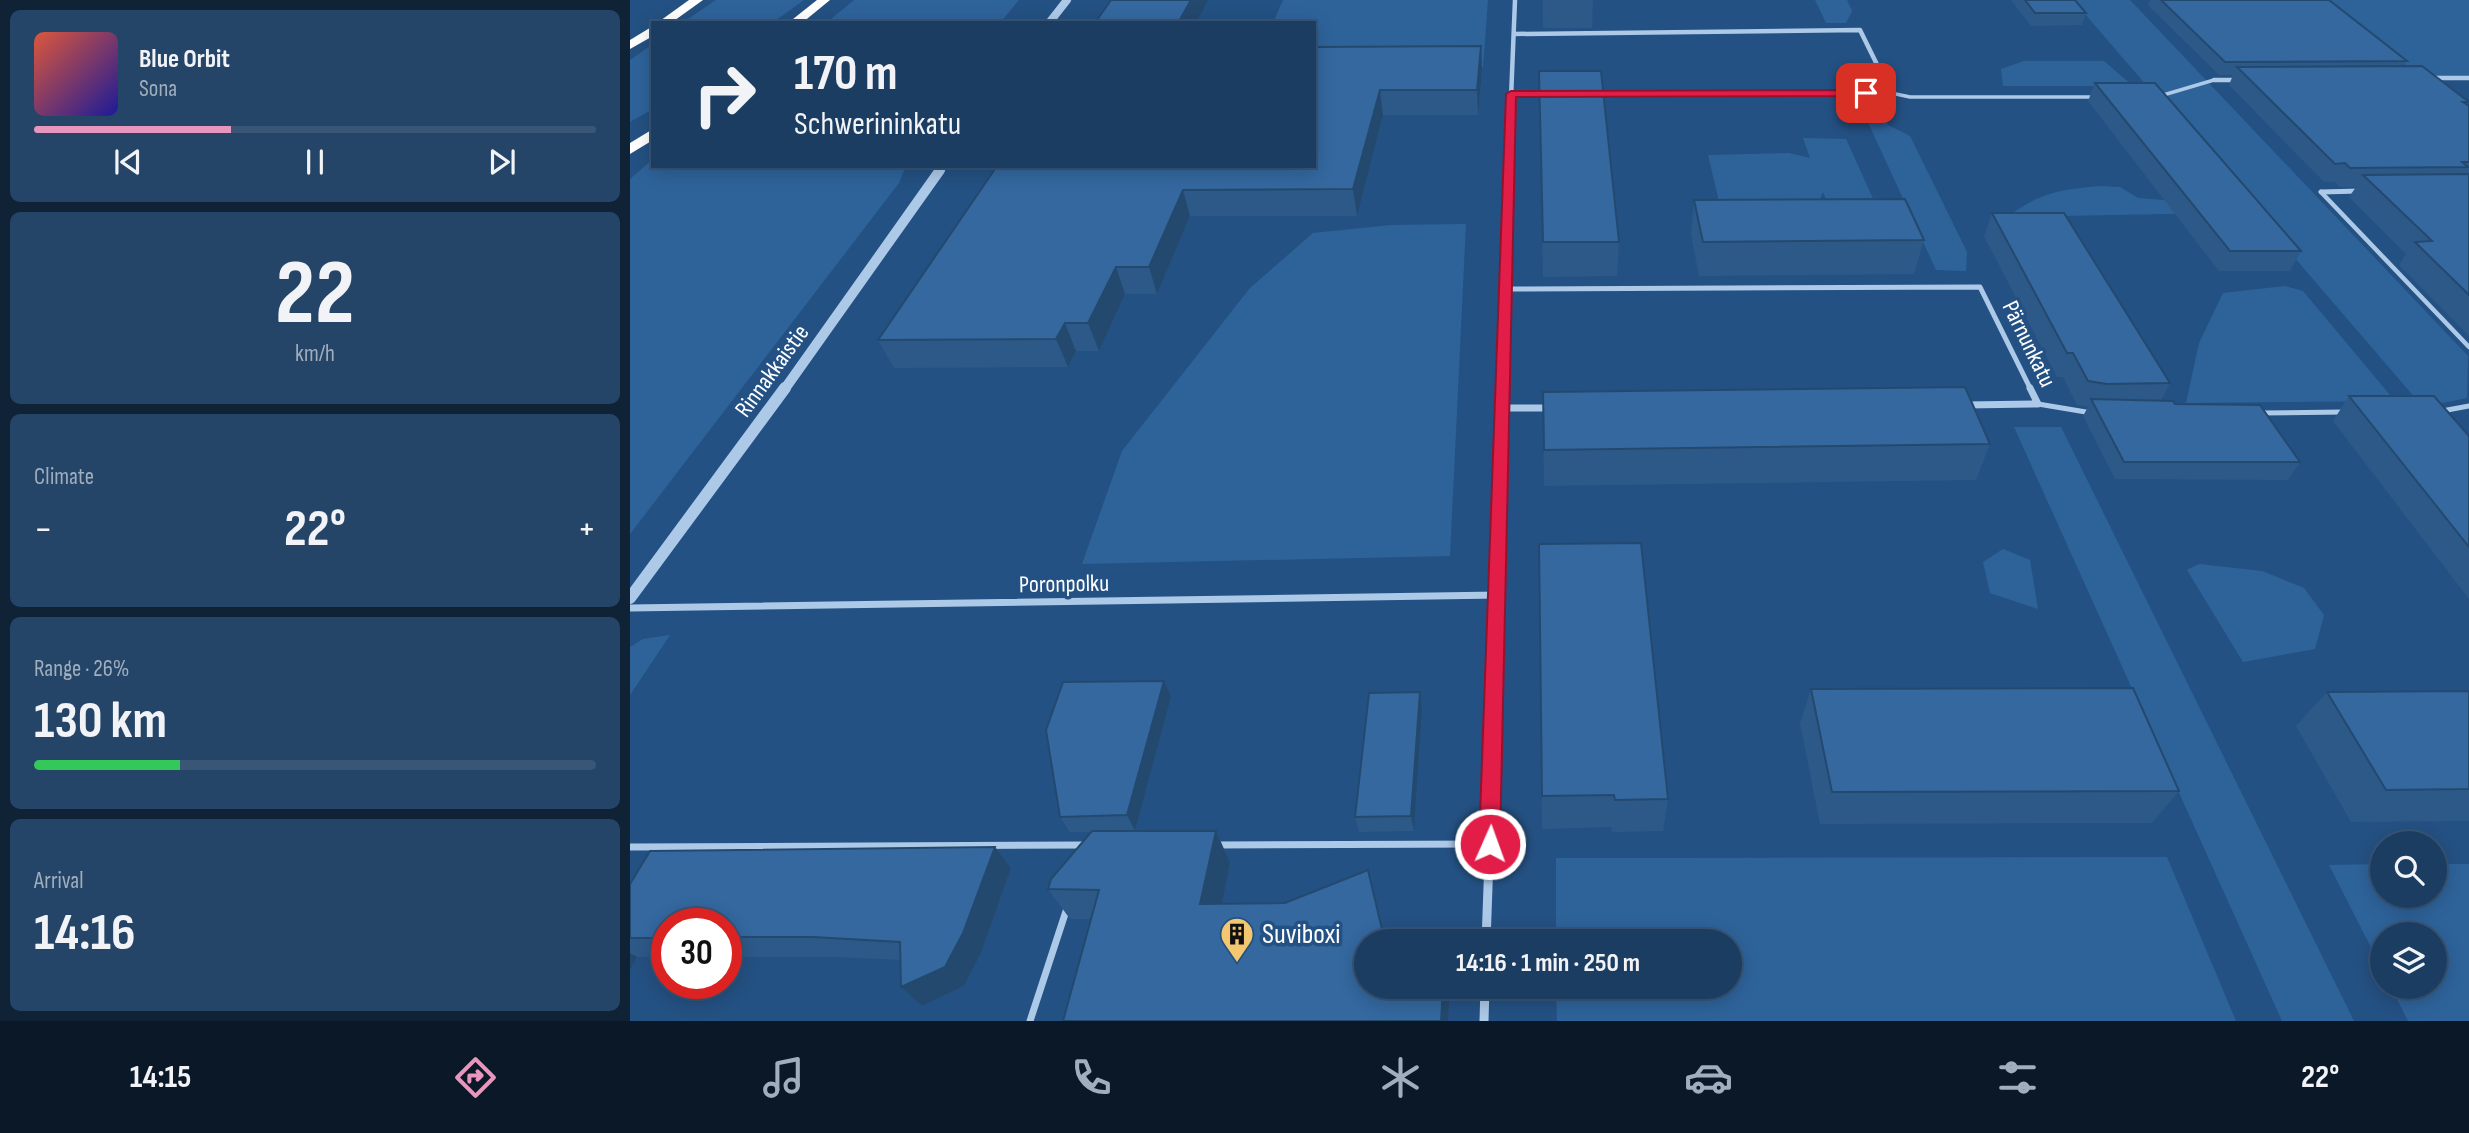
<!DOCTYPE html>
<html lang="en">
<head>
<meta charset="utf-8">
<style>
	body { margin:0; font-family:"Sofia Sans Condensed",sans-serif; background:#244468; color:#f1f3f6; height:100vh; display:flex; flex-direction:column; font-size:26px; white-space:nowrap }
	* { box-sizing:border-box; margin:0 }
	p { font-size:23px; color:#a0aebe }
	.icon { flex:none; width:38px; height:38px; fill:none; stroke:currentColor; stroke-width:2; stroke-linecap:round; stroke-linejoin:round }
	.map { position:relative; flex:1; overflow:hidden }
	.sheet { display:flex; flex-direction:column; gap:10px; padding:10px; background:#0f2236; width:630px }
	.sheet>* { flex:none }
	.guide { position:absolute; left:21px; top:21px; width:665px; height:147px; border-radius:0px; box-shadow:0 4px 18px #0003,0 0 0 2px #395677; background:#1b3d62; color:#f1f3f6; overflow:hidden }
	.buttons { position:absolute; left:1740px; top:831px; display:grid; gap:14px }
	.buttons a { display:grid; place-items:center; width:77px; height:77px; border-radius:50%; background:#1b3d62; box-shadow:0 4px 18px #0003,0 0 0 2px #395677; font-size:35px }
	.speed { position:absolute; left:21px; top:908px; display:flex; gap:14px; font-size:35px; font-weight:700; text-align:center }
	.speed>* { display:grid; place-content:center; width:91px; height:91px; border-radius:50%; background:#1b3d62; box-shadow:0 4px 18px #0003,0 0 0 2px #395677; line-height:1 }
	.speed .limit { border:10px solid #d22; background:#fff; color:#111 }
	.pin { position:absolute; display:grid; place-items:center; width:60px; height:60px; color:#fff; margin:-30px; border-radius:14px; box-shadow:0 4px 10px #0006 }
	.me { position:absolute; width:77px; margin:-38px; rotate:2deg; stroke-linejoin:round; filter:drop-shadow(0 0 5px #0008) }
	.turn { display:flex; align-items:center; gap:24px; height:147px; padding:0 28px; font-size:32px }
	.turn .icon { width:91px; height:91px; stroke-width:2.5 }
	.turn b { display:block; font-size:49px; line-height:60px }
	.big { font-size:52px; font-weight:700; line-height:1.1 }
	.sheet .widget { flex:1; display:flex; flex-direction:column; justify-content:center; gap:10px; min-width:0; padding:0 24px; border-radius:10px; background:#244468 }
	.sheet .dial { align-items:center; gap:0 }
	.dial b { font-size:91px; line-height:1 }
	.song { display:flex; align-items:center; gap:21px }
	.cover { width:84px; height:84px; border-radius:10px; background:linear-gradient(135deg,hsl(10 70% 55%),hsl(240 70% 35%)) }
	.played { height:7px; border-radius:4px; background:linear-gradient(90deg,#e797bd 35%,#395677 35%) }
	.keys { display:flex; justify-content:space-around; direction:ltr }
	.heat { display:flex; justify-content:space-between; align-items:center; font-size:38px; direction:ltr }
	.charge { height:10px; border-radius:5px; background:linear-gradient(90deg,#34c759 26%,#395677 0) }
	.trip { position:absolute; left:724px; top:929px; width:388px; height:70px; border-radius:35px; background:#1b3d62; box-shadow:0 4px 18px #0003,0 0 0 2px #395677; font-weight:700; line-height:70px; text-align:center }
	.tab-bar { display:flex; height:112px; justify-content:space-around; align-items:center; background:#0b1827; color:#a0aebe }
	.tab-bar .icon { width:49px; height:49px }
	.tab-bar .active { color:#e797bd }
	.tab-bar b { font-size:32px; color:#f1f3f6 }
	main { display:flex; flex:1; min-height:0 }
	.map>svg:first-child { display:block }
</style>
</head>
<body>
<main>
<section class="sheet">
<div class="widget">
<div class="song"><i class="cover"></i><div><b>Blue Orbit</b><p>Sona</p></div></div>
<div class="played"></div>
<div class="keys"><svg class="icon" aria-label="previous" viewBox="0 0 24 24"><path d="M18 5L8 12l10 7zM5 5v14"/></svg><svg class="icon" aria-label="pause" viewBox="0 0 24 24"><path d="M8 5v14M16 5v14"/></svg><svg class="icon" aria-label="next" viewBox="0 0 24 24"><path d="M6 5l10 7-10 7zM19 5v14"/></svg></div>
</div>
<div class="widget dial"><b>22</b><p>km/h</p></div>
<div class="widget"><p>Climate</p>
<div class="heat"><a>−</a><b class="big">22°</b><a>+</a></div>
</div>
<div class="widget"><p>Range · 26%</p><b class="big">130 km</b><div class="charge"></div></div>
<div class="widget"><p>Arrival</p><b class="big">14:16</b></div>
</section>
<div class="map">
<svg width="1839" height="1021" viewBox="0 0 1839 1021">
	<rect width="100%" height="100%" fill="#245183"/>
	<g fill="#2e639a">
		<polygon points="86,0 174,0 142,23 52,23"/>
		<polygon points="224,0 389,0 370,23 196,23"/>
		<polygon points="653,0 858,0 853,67 684,69 684,23 643,23"/>
		<polygon points="1185,0 1217,0 1222,11 1216,23 1196,23"/>
		<polygon points="1443,0 1500,0 1838,356 1837,398 1793,407"/>
		<polygon points="1695,0 1839,0 1839,78 1793,79"/>
		<polygon points="23,44 23,109 0,122 0,60"/>
		<polygon points="1394,61 1474,61 1503,86 1373,86 1371,69"/>
		<polygon points="1229,103 1250,104 1258,125 1280,136 1337,252 1336,271 1306,270"/>
		<polygon points="1173,138 1216,139 1250,214 1201,212 1193,192 1190,199 1087,204 1088,197 1078,155 1159,153 1180,158"/>
		<polygon points="23,159 23,166 276,166 269,183 0,534 0,179"/>
		<path d="M1470,186L1490,187L1508,198L1569,203L1591,213L1377,217C1411,192 1429,190 1470,186Z"/>
		<polygon points="836,224 820,556 452,564 492,451 620,288 683,233 761,225"/>
		<polygon points="1655,286 1673,291 1765,401 1556,403 1569,343 1593,293"/>
		<polygon points="1384,427 1431,427 1724,1021 1652,1021"/>
		<polygon points="1373,549 1400,560 1408,609 1360,593 1353,562"/>
		<polygon points="1569,564 1632,571 1674,588 1694,615 1685,649 1613,662 1557,570"/>
		<polygon points="40,635 0,695 0,647 13,639"/>
		<polygon points="1537,857 1606,1021 927,1021 926,987 1101,987 1101,942 926,941 926,858"/>
		<polygon points="1752,864 1752,896 1804,896 1804,864 1839,864 1839,1021 1778,1021 1761,987 1804,987 1804,934 1752,934 1752,969 1699,865"/>
	</g>
	<g fill="none" stroke-linecap="round" stroke-linejoin="round">
		<g stroke="#acc9e8" stroke-width="3.5">
			<polyline points="1261,93 1280,97 1464,97"/>
			<polyline points="1530,96 1584,80"/>
		</g>
		<polyline stroke="#acc9e8" stroke-width="4.5" points="1691,192 1839,347"/>
		<g stroke="#acc9e8" stroke-width="5">
			<polyline points="1408,404 1462,413"/>
			<polyline points="1812,411 1839,406"/>
			<polyline points="1630,413 1714,412"/>
		</g>
		<g stroke="#acc9e8" stroke-width="7">
			<polyline points="588,845 860,844"/>
			<polyline points="0,847 455,845"/>
			<polyline points="400,1021 437,908"/>
		</g>
		<g stroke="#acc9e8" stroke-width="4.5">
			<polyline points="884,34 1230,30 1261,93 966,94"/>
			<polyline points="1801,78 1839,78"/>
			<polyline points="1584,80 1611,80"/>
			<polyline points="881,94 919,94"/>
			<polyline points="878,172 885,0"/>
		</g>
		<g stroke="#acc9e8" stroke-width="5">
			<polyline points="1691,192 1730,191"/>
			<polyline points="874,289 1350,287 1401,390"/>
			<polyline points="873,390 878,170"/>
		</g>
		<g stroke="#acc9e8" stroke-width="7">
			<polyline points="1336,405 1408,404 1400,388"/>
			<polyline points="873,408 921,408"/>
			<polyline points="0,608 868,595"/>
			<polyline points="865,668 873,388"/>
		</g>
		<g stroke="#acc9e8" stroke-width="9">
			<polyline points="856,942 866,666"/>
			<polyline points="854,1021 855,987"/>
		</g>
		<g stroke="#acc9e8" stroke-width="8">
			<polyline points="419,23 437,0"/>
			<polyline points="309,172 313,166"/>
		</g>
		<polyline stroke="#acc9e8" stroke-width="10" points="154,390 310,170"/>
		<polyline stroke="#acc9e8" stroke-width="12" points="0,598 155,388"/>
		<g fill="#fff" fill-rule="evenodd">
			<polygon points="59,0 73,0 41,23 27,23"/>
			<polygon points="187,0 200,0 172,23 158,23"/>
			<polygon points="23,26 23,36 0,49 0,40"/>
			<polygon points="23,129 23,140 0,154 0,143"/>
		</g>
	</g>
	<g fill="#2d5989">
		<polygon points="913,0 963,0 962,28 913,28"/>
		<polygon points="1381,0 1445,0 1456,13 1452,25 1401,26"/>
		<polygon points="1520,0 1699,0 1777,61 1774,66 1839,102 1837,104 1839,106 1839,336 1769,265 1776,254 1719,197 1726,187 1709,187 1705,182 1694,182 1599,85 1603,75 1589,75 1518,5"/>
		<polygon points="851,46 852,70 848,115 753,115 727,216 560,216 527,294 495,294 469,351 446,351 438,367 264,368 248,340 367,166 684,166 684,47"/>
		<polygon points="909,71 989,242 987,276 913,277"/>
		<polygon points="1465,83 1671,251 1660,271 1589,271 1458,101"/>
		<polygon points="1064,200 1294,240 1284,274 1069,276 1061,234"/>
		<polygon points="1362,213 1540,383 1531,401 1545,404 1670,462 1658,480 1485,479 1453,416 1458,407 1447,405 1433,377 1427,377 1354,236"/>
		<polygon points="913,392 1360,444 1346,480 914,486"/>
		<polygon points="1719,396 1839,436 1839,599 1703,421"/>
		<polygon points="909,544 1038,799 1033,831 982,832 981,827 912,829"/>
		<polygon points="1181,689 1549,791 1522,823 1190,824 1170,723"/>
		<polygon points="1839,691 1839,821 1721,822 1666,726 1697,692"/>
		<polygon points="541,697 505,831 586,831 600,863 592,904 655,903 738,870 746,901 461,919 440,919 418,889 461,832 440,832 430,817"/>
		<polygon points="792,709 784,831 729,832 725,817"/>
		<polygon points="365,847 381,868 351,953 334,986 292,1006 270,960 206,957 96,957 96,924 37,924 37,957 7,957 0,970 0,884"/>
	</g>
	<g fill="#24496f">
		<polygon points="561,0 578,0 566,23 548,23"/>
		<polygon points="851,46 852,70 848,115 847,90"/>
		<polygon points="750,90 753,115 727,216 723,189"/>
		<polygon points="553,190 560,216 527,294 519,267"/>
		<polygon points="486,267 495,294 469,351 458,323"/>
		<polygon points="435,323 446,351 438,367 426,339"/>
		<polygon points="534,681 541,697 505,831 497,815"/>
		<polygon points="790,692 792,709 784,831 781,816"/>
		<polygon points="586,831 600,863 586,934 570,904"/>
		<polygon points="365,847 381,868 351,953 334,986 292,1006 271,987"/>
		<polygon points="0,953 7,957 0,970"/>
		<polygon points="813,987 820,987 818,1021 811,1021"/>
	</g>
	<g fill="#34689f" stroke="#24496f" stroke-width="2">
		<polygon points="481,0 561,0 548,23 465,23"/>
		<polygon points="1395,0 1445,0 1456,13 1405,13"/>
		<polygon points="1531,0 1699,0 1777,61 1595,62"/>
		<polygon points="851,46 847,90 750,90 723,189 553,190 519,267 486,267 458,323 435,323 426,339 248,340 367,166 684,166 684,47"/>
		<polygon points="1792,66 1839,102 1833,102 1839,106 1839,162 1832,162 1838,167 1720,168 1715,163 1705,164 1607,67"/>
		<polygon points="909,71 971,71 989,242 913,242"/>
		<polygon points="1465,83 1525,83 1671,251 1600,251"/>
		<polygon points="1839,174 1839,295 1785,242 1802,241 1733,175"/>
		<polygon points="1275,199 1294,240 1073,242 1064,200"/>
		<polygon points="1362,213 1434,213 1540,383 1477,384 1458,381 1443,353 1437,353"/>
		<polygon points="1335,387 1360,444 914,450 913,392"/>
		<polygon points="1719,396 1804,396 1839,436 1839,547"/>
		<polygon points="1461,399 1543,401 1545,404 1630,405 1670,462 1494,462"/>
		<polygon points="1011,543 1038,799 985,800 984,795 912,796 909,544"/>
		<polygon points="534,681 497,815 430,817 416,730 433,682"/>
		<polygon points="1503,688 1549,791 1202,792 1181,689"/>
		<polygon points="1839,691 1839,789 1756,790 1697,692"/>
		<polygon points="790,692 781,816 725,817 739,693"/>
		<polygon points="462,831 586,831 570,904 655,903 738,870 755,942 737,942 737,987 813,987 811,1021 433,1021 469,890 418,889 421,879"/>
		<polygon points="365,847 333,933 315,967 271,987 270,942 183,937 96,937 96,924 37,924 37,938 0,938 0,884 20,851"/>
	</g>
	<polygon fill="#e11d48" stroke="#92132f" stroke-width="2" points="1236,90 1241,93 1239,96 886,97 870,844 867,851 860,854 852,851 849,844 876,94 881,91"/>
	<defs>
		<symbol id="building-pin" viewBox="-11 -11 22 30"><path d="M0 17L-7.5 6A9.5 9.5 0 1 1 7.5 6Z" fill="#f2c76f" stroke="#245183"/><path d="M-4-6H4V6H1V3H-1V6H-4ZM-2.5-4.3h1.7v1.8h-1.7ZM.8-4.3h1.7v1.8H.8ZM-2.5-1h1.7V.8h-1.7ZM.8-1h1.7V.8H.8Z" fill="#111"/></symbol>
	</defs>
	<g fill-rule="evenodd">
		<use href="#building-pin" x="588" y="915" width="38" height="52"/>
	</g>
	<g text-anchor="middle" dominant-baseline="central" stroke-width="7" stroke-linejoin="round" paint-order="stroke">
		<g font-size="24" fill="#fff" stroke="#245183">
			<text transform="translate(1399 344) rotate(64)">Pärnunkatu</text>
			<text transform="translate(142 371) rotate(-54)">Rinnakkaistie</text>
			<text transform="translate(434 584) rotate(-1)">Poronpolku</text>
		</g>
		<g font-size="28" fill="#fff" stroke="#245183" text-anchor="start">
			<text x="632" y="934">Suviboxi</text>
		</g>
	</g>
</svg>
<div class="buttons">
<a><svg class="icon" aria-label="search" viewBox="0 0 24 24"><circle cx="10" cy="10" r="6"/><path d="M15 15l6 6"/></svg></a>
<a><svg class="icon" aria-label="layers" viewBox="0 0 24 24"><path d="M12 4l9 5-9 5-9-5zM3 14l9 5 9-5"/></svg></a>
</div>
<div class="speed"><div class="limit">30</div></div>
<div class="pin" style="left:1236px;top:93px;background:#d93025"><svg class="icon" aria-label="arrive" viewBox="0 0 24 24"><path d="M6 21V4h12l-3 4 3 4H6"/></svg></div>
<svg class="me" style="left:860px;top:844px" viewBox="-20 -20 40 40"><circle r="17" fill="#e11d48" stroke="#fff" stroke-width="3"/><path d="M0-11L8 9 0 5-8 9z" fill="#fff"/></svg>
<div class="trip">14:16 · 1 min · 250 m</div>
<div class="guide">
<div class="turn"><svg class="icon" aria-label="right" viewBox="0 0 24 24"><path d="M7 20v-9h11M14 6l5 5-5 5"/></svg><div><b>170 m</b>Schwerininkatu</div></div>
</div>
</div>
</main>
<nav class="tab-bar">
<b>14:15</b>
<svg class="icon active" aria-label="directions" viewBox="0 0 24 24"><path d="M12 3l9 9-9 9-9-9zM9 14v-3h6M13 9l2 2-2 2"/></svg>
<svg class="icon" aria-label="music" viewBox="0 0 24 24"><path d="M9 18V5l10-2v13"/><circle cx="6" cy="18" r="3"/><circle cx="16" cy="16" r="3"/></svg>
<svg class="icon" aria-label="phone" viewBox="0 0 24 24"><path d="M5 4h4l2 5-3 2q2 4 5 5l2-3 5 2v4C11 20 4 13 5 4z"/></svg>
<svg class="icon" aria-label="climate" viewBox="0 0 24 24"><path d="M12 3v18M4 7l16 10M4 17L20 7"/></svg>
<svg class="icon" aria-label="car" viewBox="0 0 24 24"><path d="M5 17H2v-5l4-1 3-4h7l3 4 3 1v5h-3M9 17h6M6 11h13"/><circle cx="7" cy="17" r="2"/><circle cx="17" cy="17" r="2"/></svg>
<svg class="icon" aria-label="filters" viewBox="0 0 24 24"><path d="M4 7h16M4 17h16"/><circle cx="9" cy="7" r="2"/><circle cx="15" cy="17" r="2"/></svg>
<b>22°</b>
</nav>
</body>
</html>
